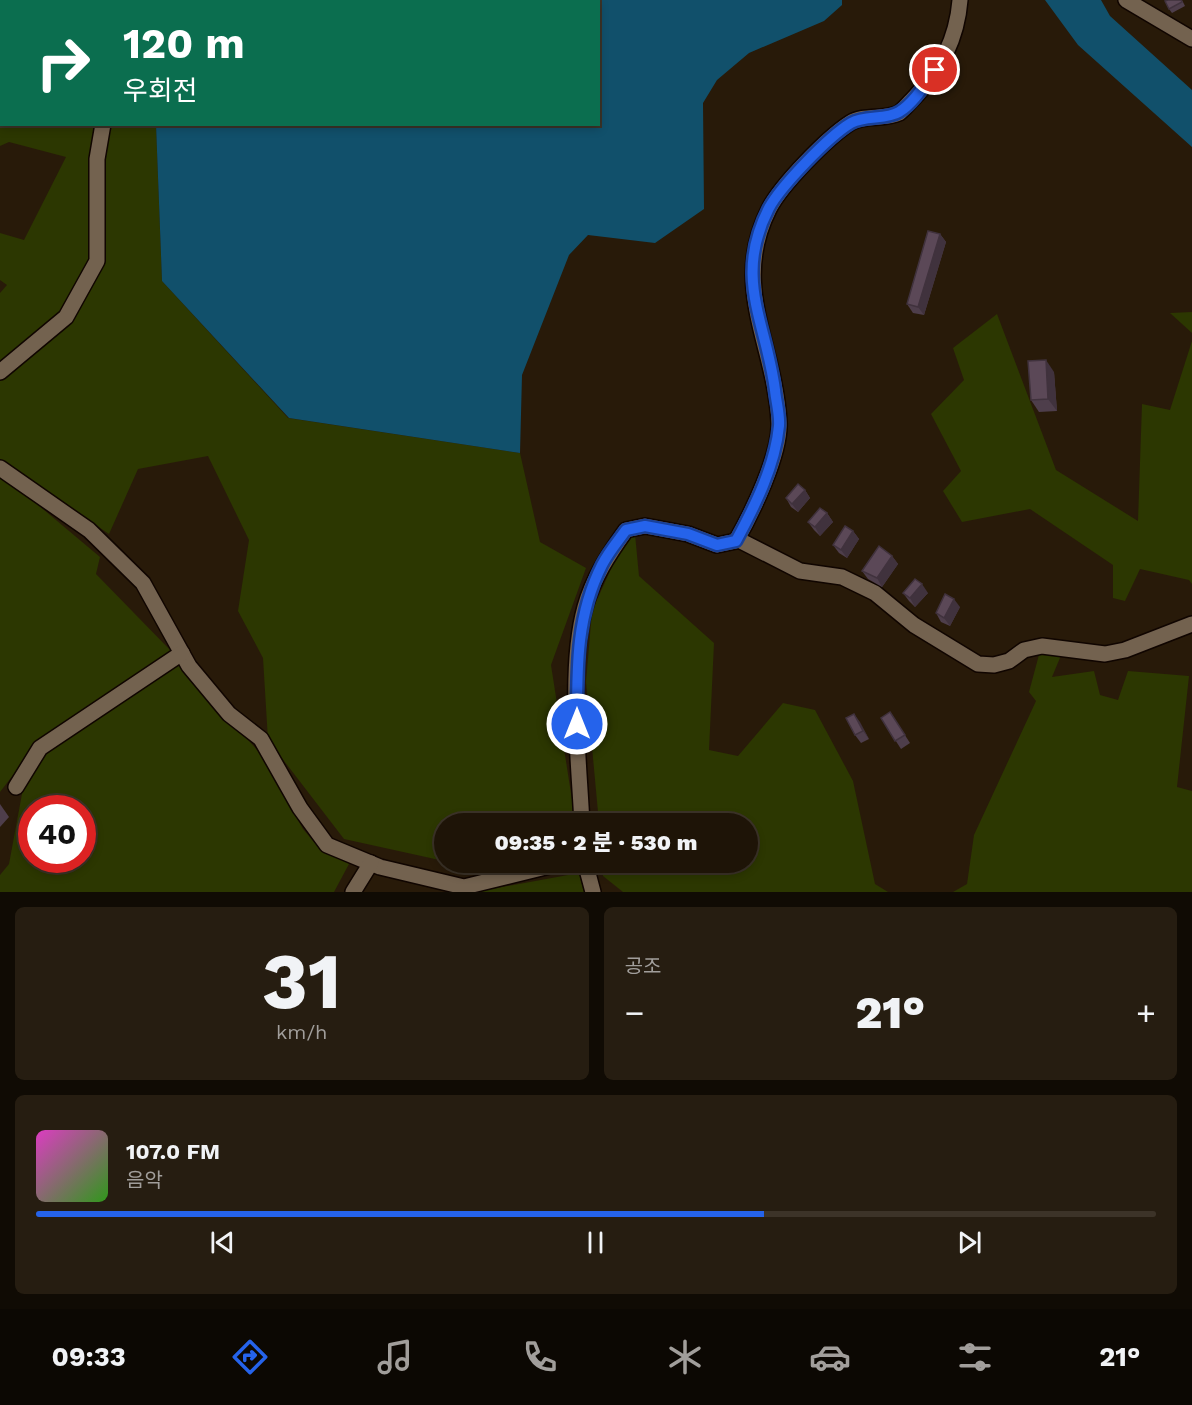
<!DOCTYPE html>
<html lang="ko">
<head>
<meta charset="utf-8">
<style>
	body { margin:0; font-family:"Work Sans","Noto Sans KR",sans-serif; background:#261d11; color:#f1f3f6; height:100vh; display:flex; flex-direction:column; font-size:22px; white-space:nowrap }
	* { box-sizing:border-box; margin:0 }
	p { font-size:20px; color:#a19e9b }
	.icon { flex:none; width:33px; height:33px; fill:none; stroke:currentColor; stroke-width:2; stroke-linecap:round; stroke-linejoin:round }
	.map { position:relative; height:892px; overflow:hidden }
	.drawer { display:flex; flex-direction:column; gap:15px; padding:15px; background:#100b04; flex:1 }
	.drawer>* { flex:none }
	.banner { position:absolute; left:0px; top:0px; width:600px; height:126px; box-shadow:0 3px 9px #0003,0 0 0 2px #3c3328; background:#0b6e4f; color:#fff; overflow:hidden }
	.speed { position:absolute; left:18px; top:795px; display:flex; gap:12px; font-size:30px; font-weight:700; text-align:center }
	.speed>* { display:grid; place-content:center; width:78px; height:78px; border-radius:50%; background:#1e1407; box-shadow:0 3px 9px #0003,0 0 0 2px #3c3328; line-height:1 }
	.speed .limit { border:9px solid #d22; background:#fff; color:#111 }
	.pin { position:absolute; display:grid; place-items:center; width:51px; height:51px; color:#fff; margin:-26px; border:3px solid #fff; border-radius:50%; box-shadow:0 2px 6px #0007 }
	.me { position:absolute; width:66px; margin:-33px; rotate:0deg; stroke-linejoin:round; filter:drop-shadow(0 0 4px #0008) }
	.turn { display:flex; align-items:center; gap:21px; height:126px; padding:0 24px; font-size:27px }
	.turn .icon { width:78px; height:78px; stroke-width:2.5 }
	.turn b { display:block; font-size:42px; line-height:51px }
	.big { font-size:45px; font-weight:800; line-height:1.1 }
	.drawer .card { flex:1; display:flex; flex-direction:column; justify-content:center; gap:9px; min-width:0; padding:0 21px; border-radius:9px; background:#261d11 }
	.drawer .dial { align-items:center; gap:0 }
	.dial b { font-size:78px; line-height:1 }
	.song { display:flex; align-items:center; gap:18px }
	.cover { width:72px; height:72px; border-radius:9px; background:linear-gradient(135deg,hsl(310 70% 55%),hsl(110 70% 35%)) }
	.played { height:6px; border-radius:3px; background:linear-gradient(90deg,#2563eb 65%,#3c3328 65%) }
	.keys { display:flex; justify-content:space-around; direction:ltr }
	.heat { display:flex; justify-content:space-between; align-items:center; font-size:33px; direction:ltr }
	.drawer .tiles { flex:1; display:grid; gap:15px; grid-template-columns:1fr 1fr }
	.card:last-child { grid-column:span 2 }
	.trip { position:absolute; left:434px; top:813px; width:324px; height:60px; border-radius:30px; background:#1e1407; box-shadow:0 3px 9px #0003,0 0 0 2px #3c3328; font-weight:800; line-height:60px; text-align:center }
	.tabs { display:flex; height:96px; justify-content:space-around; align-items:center; background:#0c0803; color:#a19e9b }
	.tabs .icon { width:42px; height:42px }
	.tabs .on { color:#2563eb }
	.tabs b { font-size:27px; color:#f1f3f6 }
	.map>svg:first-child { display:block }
</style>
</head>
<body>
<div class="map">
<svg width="1192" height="892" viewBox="0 0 1192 892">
	<rect width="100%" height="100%" fill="#281a09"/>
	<g fill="#2c3701" fill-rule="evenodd">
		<polygon points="0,0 29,0 2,2 2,124 156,125 162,281 288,418 520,453 540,542 586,568 551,665 575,819 571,823 444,824 444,861 344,839 268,740 263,658 238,611 249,540 208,456 138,469 109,534 0,460 0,293 7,285 0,280 0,233 24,240 66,157 9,142 0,146"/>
		<polygon points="1192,312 1192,333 1170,313"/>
		<polygon points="997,314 1056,470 1138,521 1142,404 1170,410 1192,341 1192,584 1189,580 1140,569 1125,601 1113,598 1113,565 1030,509 962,522 943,491 961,471 931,414 964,380 953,348"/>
		<polygon points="0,473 100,557 96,574 172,652 33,749 0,792"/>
		<polygon points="635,534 639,576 714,643 709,750 738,756 783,703 815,710 853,781 875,884 888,892 623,892 603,876 602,863 747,862 747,824 599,823 586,682 592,611 623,542"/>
		<polygon points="1040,651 1062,653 1052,677 1094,671 1100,695 1118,700 1128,671 1189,676 1177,787 1192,791 1192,892 953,892 967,884 974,835 1036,701 1029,692"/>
		<path d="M179,662L259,752L303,829L314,842L349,864L334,892H0V875L9,864L24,783L51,744ZM32,808H82V860H32Z"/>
		<polygon points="579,873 584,892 475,892"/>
	</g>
	<g fill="#11506b">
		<polygon points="187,0 842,0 842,5 824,21 749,53 717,80 703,103 704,209 655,243 588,235 569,255 522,375 520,453 289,418 162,281 156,125 598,124 598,2"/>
		<polygon points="1045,0 1101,0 1110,16 1192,90 1192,147 1078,45"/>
	</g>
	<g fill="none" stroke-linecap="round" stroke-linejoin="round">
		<defs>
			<g id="minor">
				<polyline points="1126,0 1192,39"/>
				<polyline points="144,2 145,0"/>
				<polyline points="0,372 66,317 97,261 97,159 103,124"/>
				<polyline points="0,468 89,530 143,583 189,666 229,714 261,739 300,808 327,845 380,867 464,887 566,862"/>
				<polyline points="737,539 800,571 842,577 875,593 914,625 978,664 994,665 1009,661 1024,650 1042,646 1105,654 1125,650 1192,624"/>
				<polyline points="16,787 40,748 182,653"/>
				<path d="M582,824C579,760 568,668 585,607C593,578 609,554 626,530L645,526L688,534L717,545L736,541C752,513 781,453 779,422C775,344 730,287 769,209C781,185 827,138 850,123C864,114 885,120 899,113C903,110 908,104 912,100C940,72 957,39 960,0"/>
				<polyline points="585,862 593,892"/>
				<polyline points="353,892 371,863"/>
			</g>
		</defs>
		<use href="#minor" stroke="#100500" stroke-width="18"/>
		<use href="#minor" stroke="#73624f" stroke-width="15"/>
	</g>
	<g fill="#4e3e4b">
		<polygon points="1168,0 1182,0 1185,6 1172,13 1169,9"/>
		<polygon points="940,234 946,242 924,315 913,313 907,304"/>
		<polygon points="1054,372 1057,411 1039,412 1031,400"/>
		<polygon points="805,490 810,498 798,512 791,507 786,498"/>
		<polygon points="827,513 833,522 820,536 814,530 808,522"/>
		<polygon points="853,531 859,539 847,558 839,553 833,545"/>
		<polygon points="892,556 898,564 882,587 868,579 862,571"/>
		<polygon points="903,593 928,593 915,607 909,601"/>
		<polygon points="960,607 950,626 941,622 936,613"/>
		<polygon points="890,712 910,743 901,749 881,718"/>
		<polygon points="854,714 869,739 861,743 855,735"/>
		<polygon points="0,804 9,817 0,827"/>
	</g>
	<g fill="#40323d">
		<polygon points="940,234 946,242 924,315 918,307"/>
		<polygon points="1046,360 1054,372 1057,411 1048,399"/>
		<polygon points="805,490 810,498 798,512 792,504"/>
		<polygon points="827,513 833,522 820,536 815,527"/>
		<polygon points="853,531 859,539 847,558 841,550"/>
		<polygon points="892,556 898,564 882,587 877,578"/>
		<polygon points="922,584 928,593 915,607 910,598"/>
		<polygon points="954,599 960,607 950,626 944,618"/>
		<polygon points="854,714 860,722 869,739 863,731"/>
	</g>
	<g fill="#5b4857" stroke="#40323d" stroke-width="1.5">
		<polygon points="1168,0 1181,0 1182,2 1169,9 1165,1"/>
		<polygon points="928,231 940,234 918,307 907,304"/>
		<polygon points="1046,360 1048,399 1031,400 1028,361"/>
		<polygon points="798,484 805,490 792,504 786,498"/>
		<polygon points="820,508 827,513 815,527 808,522"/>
		<polygon points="845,526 853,531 841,550 833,545"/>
		<polygon points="879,546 892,556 877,578 862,571"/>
		<polygon points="915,579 922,584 910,598 903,593"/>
		<polygon points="945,594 954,599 944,618 936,613"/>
		<polygon points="890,712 905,735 895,741 881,718"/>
		<polygon points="854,714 863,731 855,735 846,718"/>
	</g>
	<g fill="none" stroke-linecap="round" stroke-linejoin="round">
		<defs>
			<path id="route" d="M577,724C577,668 576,616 602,565C608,553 618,541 626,530L645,526L688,534L717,545L736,541C755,506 775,466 779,426C780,415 776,401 775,390C766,321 733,278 769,208C781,186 829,136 851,123C865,115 886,120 899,112C914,103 925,84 935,70"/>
		</defs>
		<use href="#route" stroke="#184099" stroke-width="15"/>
		<use href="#route" stroke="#2563eb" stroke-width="10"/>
	</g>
</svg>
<div class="speed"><div class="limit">40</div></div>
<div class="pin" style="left:935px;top:70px;background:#d93025"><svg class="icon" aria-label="arrive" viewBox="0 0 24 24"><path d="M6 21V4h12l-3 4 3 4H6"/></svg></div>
<svg class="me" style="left:577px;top:724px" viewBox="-20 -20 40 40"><circle r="17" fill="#2563eb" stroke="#fff" stroke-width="3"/><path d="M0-11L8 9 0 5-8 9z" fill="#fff"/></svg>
<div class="trip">09:35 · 2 분 · 530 m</div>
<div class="banner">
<div class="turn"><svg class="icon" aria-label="right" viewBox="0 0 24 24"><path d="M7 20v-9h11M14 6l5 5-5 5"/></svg><div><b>120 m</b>우회전</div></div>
</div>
</div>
<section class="drawer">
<div class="tiles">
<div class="card dial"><b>31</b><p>km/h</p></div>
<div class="card"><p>공조</p>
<div class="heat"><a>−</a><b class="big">21°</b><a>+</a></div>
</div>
<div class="card">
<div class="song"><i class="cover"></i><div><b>107.0 FM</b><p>음악</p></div></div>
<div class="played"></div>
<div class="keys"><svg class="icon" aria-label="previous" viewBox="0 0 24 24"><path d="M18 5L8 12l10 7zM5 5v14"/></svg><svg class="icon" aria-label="pause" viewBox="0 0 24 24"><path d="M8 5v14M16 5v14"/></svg><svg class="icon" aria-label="next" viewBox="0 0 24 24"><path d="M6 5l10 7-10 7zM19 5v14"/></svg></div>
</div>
</div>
</section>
<nav class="tabs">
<b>09:33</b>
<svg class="icon on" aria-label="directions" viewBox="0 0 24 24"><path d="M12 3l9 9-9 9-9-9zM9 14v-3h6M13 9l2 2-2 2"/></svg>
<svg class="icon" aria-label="music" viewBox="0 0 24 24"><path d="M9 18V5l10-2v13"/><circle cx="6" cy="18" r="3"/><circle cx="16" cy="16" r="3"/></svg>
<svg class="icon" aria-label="phone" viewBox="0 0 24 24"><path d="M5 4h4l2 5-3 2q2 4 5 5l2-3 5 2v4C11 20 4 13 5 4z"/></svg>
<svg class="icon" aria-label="climate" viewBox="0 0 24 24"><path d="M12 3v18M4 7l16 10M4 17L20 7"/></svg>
<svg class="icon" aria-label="car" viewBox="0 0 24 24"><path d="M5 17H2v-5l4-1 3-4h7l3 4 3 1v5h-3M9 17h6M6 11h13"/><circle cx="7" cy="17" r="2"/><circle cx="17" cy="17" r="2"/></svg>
<svg class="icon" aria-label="filters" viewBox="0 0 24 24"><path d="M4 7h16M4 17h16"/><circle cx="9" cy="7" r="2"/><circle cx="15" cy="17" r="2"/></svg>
<b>21°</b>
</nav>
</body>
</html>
